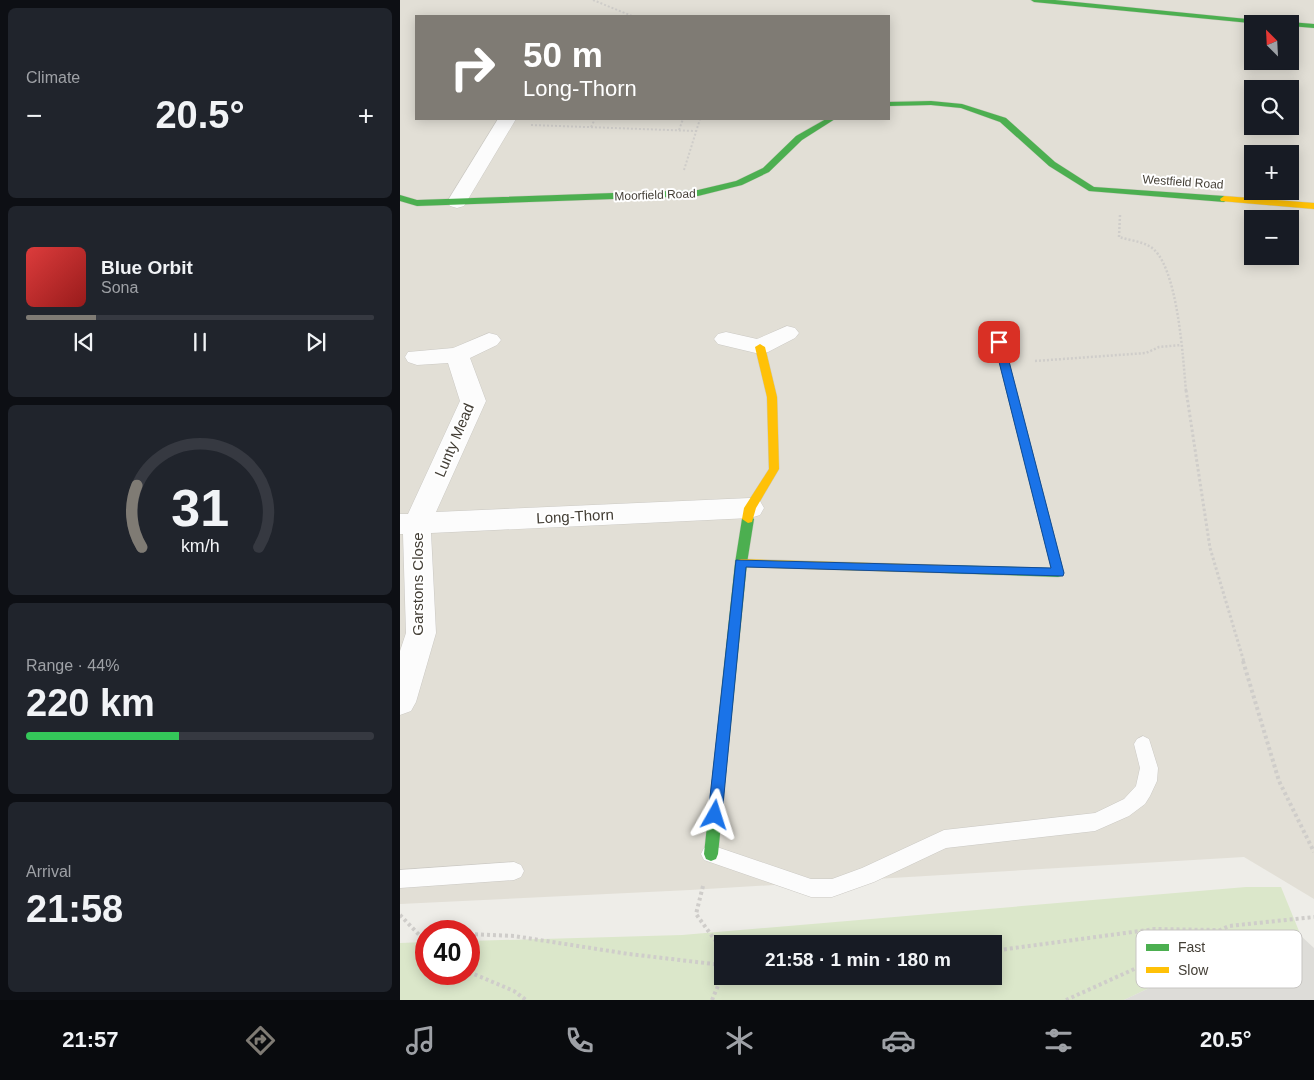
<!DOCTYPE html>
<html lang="en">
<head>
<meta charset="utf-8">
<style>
	body { margin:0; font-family:Arial,sans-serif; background:#20242c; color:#f1f3f6; height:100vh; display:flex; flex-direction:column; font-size:19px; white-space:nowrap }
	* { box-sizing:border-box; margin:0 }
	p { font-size:16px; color:#9ea1a6 }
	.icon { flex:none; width:28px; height:28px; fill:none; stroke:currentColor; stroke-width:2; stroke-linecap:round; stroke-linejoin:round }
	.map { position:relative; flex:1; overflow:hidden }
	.details { display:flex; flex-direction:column; gap:8px; padding:8px; background:#0d0f14; width:400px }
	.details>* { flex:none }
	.hud { position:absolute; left:15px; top:15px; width:475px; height:105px; border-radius:0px; box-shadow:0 2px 12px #0003; background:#7f7b74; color:#fff; overflow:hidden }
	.needle { width:32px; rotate:336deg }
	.buttons { position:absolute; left:844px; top:15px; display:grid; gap:10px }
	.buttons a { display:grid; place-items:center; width:55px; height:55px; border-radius:0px; background:#171b24; box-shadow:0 2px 12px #0003; font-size:25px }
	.speed { position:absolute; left:15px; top:920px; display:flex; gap:10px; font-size:25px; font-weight:700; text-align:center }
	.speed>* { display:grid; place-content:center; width:65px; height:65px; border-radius:50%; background:#171b24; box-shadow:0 2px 12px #0003; line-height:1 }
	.speed .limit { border:8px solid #d22; background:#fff; color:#111 }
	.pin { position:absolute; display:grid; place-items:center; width:42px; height:42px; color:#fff; margin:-21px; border-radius:10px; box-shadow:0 2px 8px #0006 }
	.me { position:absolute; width:55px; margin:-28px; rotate:6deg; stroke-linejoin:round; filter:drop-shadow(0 0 4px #0008) }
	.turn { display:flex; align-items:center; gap:18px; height:105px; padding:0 25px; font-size:22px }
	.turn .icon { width:65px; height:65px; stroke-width:2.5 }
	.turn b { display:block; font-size:35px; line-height:42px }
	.big { font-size:38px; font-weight:700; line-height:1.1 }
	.details .tile { flex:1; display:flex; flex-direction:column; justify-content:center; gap:8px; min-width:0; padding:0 18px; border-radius:8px; background:#20242c }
	.details .dial { align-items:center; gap:0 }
	.dial svg { height:130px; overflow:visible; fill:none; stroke:#363941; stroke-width:7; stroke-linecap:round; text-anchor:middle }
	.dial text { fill:#f1f3f6; stroke:none }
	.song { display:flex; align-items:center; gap:15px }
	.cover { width:60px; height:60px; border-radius:8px; background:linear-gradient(135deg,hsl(0 70% 55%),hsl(0 70% 35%)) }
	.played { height:5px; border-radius:2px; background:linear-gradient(90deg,#7f7b74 20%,#363941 20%) }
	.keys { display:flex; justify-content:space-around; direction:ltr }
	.heat { display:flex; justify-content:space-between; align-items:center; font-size:28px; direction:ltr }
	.charge { height:8px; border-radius:4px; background:linear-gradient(90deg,#34c759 44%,#363941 0) }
	.trip { position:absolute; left:314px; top:935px; width:288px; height:50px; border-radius:0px; background:#171b24; box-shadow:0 2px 12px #0003; font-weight:700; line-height:50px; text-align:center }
	.dock { display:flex; height:80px; justify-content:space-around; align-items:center; background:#090b0e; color:#9ea1a6 }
	.dock .icon { width:35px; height:35px }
	.dock .active { color:#7f7b74 }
	.dock b { font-size:22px; color:#f1f3f6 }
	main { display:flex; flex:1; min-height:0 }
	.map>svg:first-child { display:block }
</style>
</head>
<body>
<main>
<section class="details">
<div class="tile"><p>Climate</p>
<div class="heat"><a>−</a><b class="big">20.5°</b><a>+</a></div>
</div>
<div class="tile">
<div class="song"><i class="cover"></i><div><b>Blue Orbit</b><p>Sona</p></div></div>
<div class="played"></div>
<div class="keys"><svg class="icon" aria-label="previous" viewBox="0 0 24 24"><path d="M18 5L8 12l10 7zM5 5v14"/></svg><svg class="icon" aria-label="pause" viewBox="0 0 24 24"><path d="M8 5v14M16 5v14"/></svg><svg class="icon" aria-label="next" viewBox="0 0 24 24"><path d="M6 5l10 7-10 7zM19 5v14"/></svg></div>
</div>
<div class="tile dial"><svg viewBox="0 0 100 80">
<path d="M14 69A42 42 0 1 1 86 69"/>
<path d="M14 69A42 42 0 0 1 11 31" stroke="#7f7b74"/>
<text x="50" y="56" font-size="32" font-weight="700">31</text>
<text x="50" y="72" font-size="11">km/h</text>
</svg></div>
<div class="tile"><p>Range · 44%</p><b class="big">220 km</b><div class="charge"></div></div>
<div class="tile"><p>Arrival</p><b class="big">21:58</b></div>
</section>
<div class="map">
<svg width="914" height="1000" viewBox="0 0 914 1000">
	<rect width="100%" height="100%" fill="#eeede8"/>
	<path fill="#e2dfd6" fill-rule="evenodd" d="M0,0H914V899L844,857L290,890L0,904ZM16,16H489V119H16ZM852,24H890V61H852ZM852,89H890V126H852ZM852,154H890V191H852ZM852,219H890V256H852Z"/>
	<path fill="#dbe7ca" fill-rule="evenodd" d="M846,887H881L901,936L802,963L724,1000H0V943L26,942V974H69V941L282,935ZM322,944H592V976H322Z"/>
	<polygon fill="#dddcd8" points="901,936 914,948 914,1000 724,1000 802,963"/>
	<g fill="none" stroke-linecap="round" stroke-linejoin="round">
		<defs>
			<g id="lane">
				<polygon points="743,736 749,739 758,768 757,781 750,796 745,804 729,816 695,831 546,848 474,882 432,897 411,897 304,860 301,854 304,848 311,845 411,879 432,879 462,868 544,830 695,813 724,799 736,786 740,768 734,744 737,739"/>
				<polygon points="114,862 121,865 124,871 121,877 114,880 0,888 0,870"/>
			</g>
			<g id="street">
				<polygon points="98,119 116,119 64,206 57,208 50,206 47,202"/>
				<polygon points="387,326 395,328 399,333 395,338 368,352 360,354 318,344 314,339 318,334 326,332 357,339"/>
				<polygon points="89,333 97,335 101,340 97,345 70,358 86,401 36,512 350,498 360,501 364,508 360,515 350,518 31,533 36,633 16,702 11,711 0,715 0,651 6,633 3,534 0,534 0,514 8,514 60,401 48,363 17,365 8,362 5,357 8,352 53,348"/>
			</g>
			<g id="fast">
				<polygon points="631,0 655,0 887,23 890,22 914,24 914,28 890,26 890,24 860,24 634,2"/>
				<polygon points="531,101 562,104 606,118 655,162 694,187 824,196 828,199 824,202 689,191 649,166 600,122 561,108 531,105 489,106 489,102"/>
				<polygon points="426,119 435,119 402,140 369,172 342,185 298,196 17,206 0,201 0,195 17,200 298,190 336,181 363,168 396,136"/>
				<polygon points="599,339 604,342 664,573 662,576 658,577 542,573 538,572 536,569 538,566 542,565 651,568 594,342"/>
				<polygon points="348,515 354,519 347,563 318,854 316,859 311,861 306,859 304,854 335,563 342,519"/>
			</g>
			<g id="slow">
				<polygon points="824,196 914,203 914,209 821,201 820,199"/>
				<polygon points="360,344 365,347 377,397 379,469 356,508 352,522 348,523 342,519 344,508 369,469 367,397 355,347"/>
				<polygon points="341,559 542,565 546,566 548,569 546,572 542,573 341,567 337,566 335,563 337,560"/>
			</g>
		</defs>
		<use href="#lane" stroke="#cbc9c4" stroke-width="1"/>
		<use href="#street" stroke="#cbc9c4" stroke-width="1"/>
		<use href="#fast" stroke="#cccabf" stroke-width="1"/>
		<use href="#slow" stroke="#cccabf" stroke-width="1"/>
		<g stroke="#cfcdca" stroke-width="2" stroke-dasharray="2 2" stroke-linecap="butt">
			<polyline points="193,0 232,16"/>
			<polyline points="131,125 296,131"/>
			<polyline points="191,127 195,119"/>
			<polyline points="279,130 283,119"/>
			<polyline points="284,170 300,119"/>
		</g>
		<g stroke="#cfcdca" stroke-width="2.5" stroke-dasharray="2 2" stroke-linecap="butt">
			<path d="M720,215L719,237C728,240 740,241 749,246C778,261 783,360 786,391"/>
			<polyline points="635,361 746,353 759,347 781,345"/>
		</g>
		<polyline stroke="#cfcdca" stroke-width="3" stroke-dasharray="2.5 2.5" stroke-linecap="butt" points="786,390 810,548 844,662"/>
		<g stroke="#cfcdca" stroke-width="4" stroke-dasharray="3 3" stroke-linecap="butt">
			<polyline points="843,661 879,781 914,852"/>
			<polyline points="303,886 296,914 320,947 322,969"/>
			<polyline points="0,915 26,942"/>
			<polyline points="69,934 114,936 229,954 322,965"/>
			<polyline points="592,951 755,929 818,930"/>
			<polyline points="69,972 114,991 126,1000"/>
			<polyline points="312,1000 322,976"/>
			<polyline points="666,1000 829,926 914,917"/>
		</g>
		<use href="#lane" fill="#fcfcfc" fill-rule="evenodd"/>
		<use href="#street" fill="#fcfcfc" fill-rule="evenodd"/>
		<use href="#fast" fill="#4caf50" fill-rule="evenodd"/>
		<use href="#slow" fill="#ffc107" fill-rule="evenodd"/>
	</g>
	<polygon fill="#1a73e8" stroke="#114b97" points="596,339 602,339 604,342 664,573 663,576 346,567 322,815 320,820 315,821 310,820 308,815 336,560 651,568 594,342"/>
	<g text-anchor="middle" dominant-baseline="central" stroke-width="4" stroke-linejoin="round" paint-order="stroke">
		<g font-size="12" fill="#433e35" stroke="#fff">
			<text transform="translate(783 182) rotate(4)">Westfield Road</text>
			<text transform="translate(255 195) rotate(-2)">Moorfield Road</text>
		</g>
		<g font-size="15" fill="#433e35" stroke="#fff">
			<text transform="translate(54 440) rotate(-67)">Lunty Mead</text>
			<text transform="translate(175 516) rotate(-3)">Long-Thorn</text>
			<text transform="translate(17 584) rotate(-90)">Garstons Close</text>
		</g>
	</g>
	<rect x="736" y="930" width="166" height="58" rx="8" fill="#fff" stroke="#c7c5c2" stroke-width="1"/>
	<rect x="746" y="944" width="23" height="7" fill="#4caf50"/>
	<rect x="746" y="967" width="23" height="6" fill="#ffc107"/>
	<g font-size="14" fill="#433e35">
		<text x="778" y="952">Fast</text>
		<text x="778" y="975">Slow</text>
	</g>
</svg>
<div class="buttons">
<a><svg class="needle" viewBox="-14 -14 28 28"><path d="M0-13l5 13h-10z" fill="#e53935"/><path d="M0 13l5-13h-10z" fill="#9ea1a6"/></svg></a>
<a><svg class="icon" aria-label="search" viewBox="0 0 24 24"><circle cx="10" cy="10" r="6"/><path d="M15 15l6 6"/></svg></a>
<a>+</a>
<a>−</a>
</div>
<div class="speed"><div class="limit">40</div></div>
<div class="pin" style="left:599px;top:342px;background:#d93025"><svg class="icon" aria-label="arrive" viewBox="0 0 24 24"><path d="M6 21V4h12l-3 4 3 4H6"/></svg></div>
<svg class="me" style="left:315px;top:815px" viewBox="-20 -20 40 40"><path d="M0-17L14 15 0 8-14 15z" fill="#1a73e8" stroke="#fff" stroke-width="4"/></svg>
<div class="trip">21:58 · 1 min · 180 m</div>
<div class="hud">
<div class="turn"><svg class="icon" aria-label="right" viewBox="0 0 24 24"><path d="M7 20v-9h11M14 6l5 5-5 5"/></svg><div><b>50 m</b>Long-Thorn</div></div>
</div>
</div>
</main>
<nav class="dock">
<b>21:57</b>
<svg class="icon active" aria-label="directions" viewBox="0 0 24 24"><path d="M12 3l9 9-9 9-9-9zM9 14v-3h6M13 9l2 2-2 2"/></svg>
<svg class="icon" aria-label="music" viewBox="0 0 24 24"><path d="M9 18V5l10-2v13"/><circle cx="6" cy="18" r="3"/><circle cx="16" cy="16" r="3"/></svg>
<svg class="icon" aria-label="phone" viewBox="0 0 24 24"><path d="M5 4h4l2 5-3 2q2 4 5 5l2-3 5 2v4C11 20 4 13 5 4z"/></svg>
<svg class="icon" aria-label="climate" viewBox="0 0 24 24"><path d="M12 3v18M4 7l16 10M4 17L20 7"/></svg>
<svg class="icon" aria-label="car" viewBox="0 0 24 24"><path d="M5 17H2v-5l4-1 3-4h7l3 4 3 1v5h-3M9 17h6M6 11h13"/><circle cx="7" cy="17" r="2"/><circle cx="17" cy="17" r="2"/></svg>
<svg class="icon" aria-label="filters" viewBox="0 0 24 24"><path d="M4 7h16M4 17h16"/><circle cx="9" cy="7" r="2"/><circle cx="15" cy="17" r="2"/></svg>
<b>20.5°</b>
</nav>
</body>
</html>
